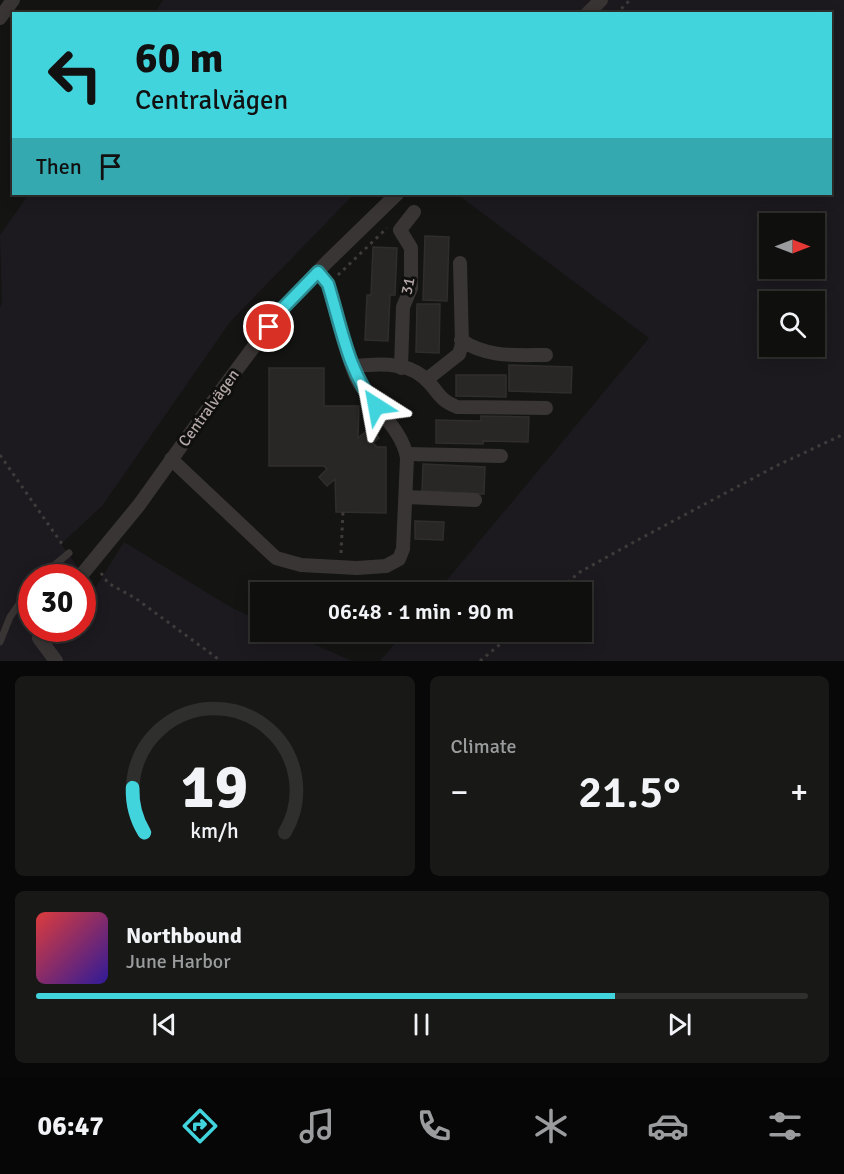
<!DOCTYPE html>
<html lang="en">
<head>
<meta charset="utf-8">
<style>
	body { margin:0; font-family:Signika,sans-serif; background:#181817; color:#f1f3f6; height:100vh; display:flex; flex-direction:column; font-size:22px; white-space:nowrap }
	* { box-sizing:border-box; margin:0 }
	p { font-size:20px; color:#9b9c9e }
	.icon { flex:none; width:33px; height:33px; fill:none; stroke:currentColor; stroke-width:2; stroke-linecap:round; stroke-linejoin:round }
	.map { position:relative; height:661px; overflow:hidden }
	.side { display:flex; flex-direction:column; gap:15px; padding:15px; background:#080808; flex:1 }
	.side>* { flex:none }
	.top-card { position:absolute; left:12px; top:12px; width:820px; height:183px; border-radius:0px; box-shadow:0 3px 15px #0003,0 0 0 2px #2f2f2e; background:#42d4dd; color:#111; overflow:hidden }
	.needle { width:39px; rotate:90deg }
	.buttons { position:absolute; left:759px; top:213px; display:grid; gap:12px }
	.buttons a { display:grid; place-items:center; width:66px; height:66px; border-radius:0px; background:#0f0f0e; box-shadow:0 3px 15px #0003,0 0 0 2px #2f2f2e; font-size:30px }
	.speed { position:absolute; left:18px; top:564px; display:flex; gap:12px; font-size:30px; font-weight:700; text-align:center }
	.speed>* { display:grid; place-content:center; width:78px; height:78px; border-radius:50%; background:#0f0f0e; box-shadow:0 3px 15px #0003,0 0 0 2px #2f2f2e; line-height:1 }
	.speed .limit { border:9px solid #d22; background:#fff; color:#111 }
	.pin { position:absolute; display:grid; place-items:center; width:51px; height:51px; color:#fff; margin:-26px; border:3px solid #fff; border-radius:50%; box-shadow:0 2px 6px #0007 }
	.me { position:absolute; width:66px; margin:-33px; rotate:326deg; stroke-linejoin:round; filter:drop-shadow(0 0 4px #0008) }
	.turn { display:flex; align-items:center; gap:21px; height:126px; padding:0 24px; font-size:27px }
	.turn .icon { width:78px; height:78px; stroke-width:2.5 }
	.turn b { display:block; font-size:42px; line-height:51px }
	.then { display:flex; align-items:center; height:57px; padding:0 24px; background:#0003; gap:12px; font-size:22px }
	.big { font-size:45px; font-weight:600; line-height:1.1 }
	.side .card { flex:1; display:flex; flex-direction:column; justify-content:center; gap:9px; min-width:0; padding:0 21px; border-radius:9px; background:#181817 }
	.side .dial { align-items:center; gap:0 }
	.dial svg { height:156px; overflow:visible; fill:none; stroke:#2f2f2e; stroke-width:7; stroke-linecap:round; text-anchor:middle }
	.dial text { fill:#f1f3f6; stroke:none }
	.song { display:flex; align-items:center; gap:18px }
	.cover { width:72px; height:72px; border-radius:9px; background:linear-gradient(135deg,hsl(0 70% 55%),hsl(250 70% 35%)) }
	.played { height:6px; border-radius:3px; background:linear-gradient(90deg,#42d4dd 75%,#2f2f2e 75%) }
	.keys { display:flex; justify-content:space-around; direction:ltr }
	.heat { display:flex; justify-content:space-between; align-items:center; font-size:33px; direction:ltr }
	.side .tiles { flex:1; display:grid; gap:15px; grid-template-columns:1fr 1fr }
	.card:last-child { grid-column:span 2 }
	.trip { position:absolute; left:250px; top:582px; width:342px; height:60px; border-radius:0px; background:#0f0f0e; box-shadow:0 3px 15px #0003,0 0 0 2px #2f2f2e; font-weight:600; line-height:60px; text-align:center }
	.menu { display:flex; height:96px; justify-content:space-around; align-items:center; background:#060606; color:#9b9c9e }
	.menu .icon { width:42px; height:42px }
	.menu .current { color:#42d4dd }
	.menu b { font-size:27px; color:#f1f3f6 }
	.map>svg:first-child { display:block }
</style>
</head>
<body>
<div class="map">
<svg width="844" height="661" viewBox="0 0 844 661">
	<rect width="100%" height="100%" fill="#141413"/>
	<g fill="#1c1a1f" fill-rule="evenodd">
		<path d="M163,0H844V661H380L405,632H582V592H437L649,338L457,194H831V14H154ZM770,224H814V268H770ZM770,302H814V346H770Z"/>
		<path d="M29,194H354L230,322L102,506L61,544L94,590L124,542L232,608L261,621V632H286L352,661H0V308L2,303L0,235ZM32,578H82V628H32Z"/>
	</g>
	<g fill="#282726" stroke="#302e2d" stroke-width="1.5">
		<polygon points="425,236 449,237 447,301 423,300"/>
		<polygon points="373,247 397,248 395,295 390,295 388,341 365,340 367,295 371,295"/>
		<polygon points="417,304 440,304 439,353 416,352"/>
		<polygon points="509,365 572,367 571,393 509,391"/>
		<polygon points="269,368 324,368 324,406 359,406 358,438 370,428 379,438 373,443 377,447 386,447 386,513 336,512 335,479 327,486 319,477 327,469 324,466 269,466"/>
		<polygon points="456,375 506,375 506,397 456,396"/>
		<polygon points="481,416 529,417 528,442 483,441 483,444 436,443 436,420 481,421"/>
		<polygon points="423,464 485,467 484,494 422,491"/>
		<polygon points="415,521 444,522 443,540 415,539"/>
	</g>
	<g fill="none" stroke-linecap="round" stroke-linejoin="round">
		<g stroke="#403b3b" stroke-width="3" stroke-dasharray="3 4.5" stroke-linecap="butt">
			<polyline points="616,14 630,0"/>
			<polyline points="338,275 387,228"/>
			<polyline points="0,455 62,544"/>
			<polyline points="341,553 343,512"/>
			<polyline points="101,573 108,583 135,598 221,661"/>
			<polyline points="556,592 580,572 634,542 776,466 844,434"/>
			<polyline points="480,661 515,632"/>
		</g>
		<g stroke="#393534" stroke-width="7">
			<polyline points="39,578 69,553"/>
			<polyline points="0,642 10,617 32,585"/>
		</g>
		<g stroke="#393534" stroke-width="14">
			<polyline points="587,14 601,0"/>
			<polyline points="0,18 13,0"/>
			<path d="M461,340C487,358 516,355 546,355"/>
			<path d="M353,366C374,364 404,361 422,376C437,387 436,399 457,407L546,408"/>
			<polyline points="401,368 403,307 411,288 411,248 400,230 414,212"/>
			<polyline points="426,380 459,354 462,344 460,263"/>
			<polyline points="407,454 501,456"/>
			<path d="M171,459L276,558L301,565L357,568L386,566L399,559L403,549L407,458C402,426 369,406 356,377C344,348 337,314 328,284L318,272"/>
			<polyline points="406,497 475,500"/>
			<polyline points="79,578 139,505 217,396 282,309 327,262 397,194"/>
			<polyline points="41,628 39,638 56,661"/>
		</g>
	</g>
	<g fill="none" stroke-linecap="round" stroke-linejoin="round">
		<defs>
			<path id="route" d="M269,327L282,309L318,272L328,284C341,325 348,372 376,406"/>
		</defs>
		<use href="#route" stroke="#2b8a90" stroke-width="15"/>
		<use href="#route" stroke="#42d4dd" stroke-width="10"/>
	</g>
	<g text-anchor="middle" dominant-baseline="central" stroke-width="6" stroke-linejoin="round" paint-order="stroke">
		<g font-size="16" fill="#b3a7a6" stroke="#0f0f0e">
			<text transform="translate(408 286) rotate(-79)">31</text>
			<text transform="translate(209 408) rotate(-54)">Centralvägen</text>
		</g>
	</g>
</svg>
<div class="buttons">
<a><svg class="needle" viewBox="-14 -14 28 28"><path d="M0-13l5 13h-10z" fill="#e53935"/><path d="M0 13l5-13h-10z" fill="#9b9c9e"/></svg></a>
<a><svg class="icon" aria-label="search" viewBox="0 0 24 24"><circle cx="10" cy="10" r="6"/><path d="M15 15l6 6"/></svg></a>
</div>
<div class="speed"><div class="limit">30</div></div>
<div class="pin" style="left:269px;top:327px;background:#d93025"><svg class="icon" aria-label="arrive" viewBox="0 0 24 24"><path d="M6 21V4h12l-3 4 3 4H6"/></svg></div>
<svg class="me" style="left:376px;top:406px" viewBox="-20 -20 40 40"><path d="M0-17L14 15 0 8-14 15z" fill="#42d4dd" stroke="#fff" stroke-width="4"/></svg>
<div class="trip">06:48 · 1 min · 90 m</div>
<div class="top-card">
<div class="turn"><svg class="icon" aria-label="left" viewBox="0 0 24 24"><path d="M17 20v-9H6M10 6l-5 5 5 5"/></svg><div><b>60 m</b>Centralvägen</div></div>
<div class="then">Then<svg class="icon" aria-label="arrive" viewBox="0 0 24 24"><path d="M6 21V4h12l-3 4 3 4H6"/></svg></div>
</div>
</div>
<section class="side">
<div class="tiles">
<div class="card dial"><svg viewBox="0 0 100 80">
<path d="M14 69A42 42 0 1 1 86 69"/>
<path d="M14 69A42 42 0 0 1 8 46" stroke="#42d4dd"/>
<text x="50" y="56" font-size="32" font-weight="700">19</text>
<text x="50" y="72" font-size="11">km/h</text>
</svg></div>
<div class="card"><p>Climate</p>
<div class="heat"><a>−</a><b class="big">21.5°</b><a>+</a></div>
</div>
<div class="card">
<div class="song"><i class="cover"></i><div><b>Northbound</b><p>June Harbor</p></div></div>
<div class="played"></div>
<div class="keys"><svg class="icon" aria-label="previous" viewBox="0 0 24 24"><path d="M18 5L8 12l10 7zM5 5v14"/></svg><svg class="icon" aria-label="pause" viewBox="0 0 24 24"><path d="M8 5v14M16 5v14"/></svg><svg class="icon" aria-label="next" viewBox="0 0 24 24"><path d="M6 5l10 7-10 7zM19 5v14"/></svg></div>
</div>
</div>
</section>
<nav class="menu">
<b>06:47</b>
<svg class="icon current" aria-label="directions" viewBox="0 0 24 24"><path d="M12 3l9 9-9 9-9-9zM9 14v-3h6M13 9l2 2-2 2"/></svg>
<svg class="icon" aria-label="music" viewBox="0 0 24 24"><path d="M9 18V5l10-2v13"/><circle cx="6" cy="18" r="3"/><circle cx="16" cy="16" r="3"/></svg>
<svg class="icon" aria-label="phone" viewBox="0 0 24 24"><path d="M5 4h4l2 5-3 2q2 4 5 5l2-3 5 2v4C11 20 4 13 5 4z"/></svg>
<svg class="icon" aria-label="climate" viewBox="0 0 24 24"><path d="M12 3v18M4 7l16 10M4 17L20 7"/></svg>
<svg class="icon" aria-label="car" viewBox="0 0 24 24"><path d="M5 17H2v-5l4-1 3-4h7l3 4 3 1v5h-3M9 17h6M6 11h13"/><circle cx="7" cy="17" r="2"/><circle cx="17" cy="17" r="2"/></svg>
<svg class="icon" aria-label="filters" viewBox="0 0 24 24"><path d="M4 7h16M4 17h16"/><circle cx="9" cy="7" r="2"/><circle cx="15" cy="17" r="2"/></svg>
</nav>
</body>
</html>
